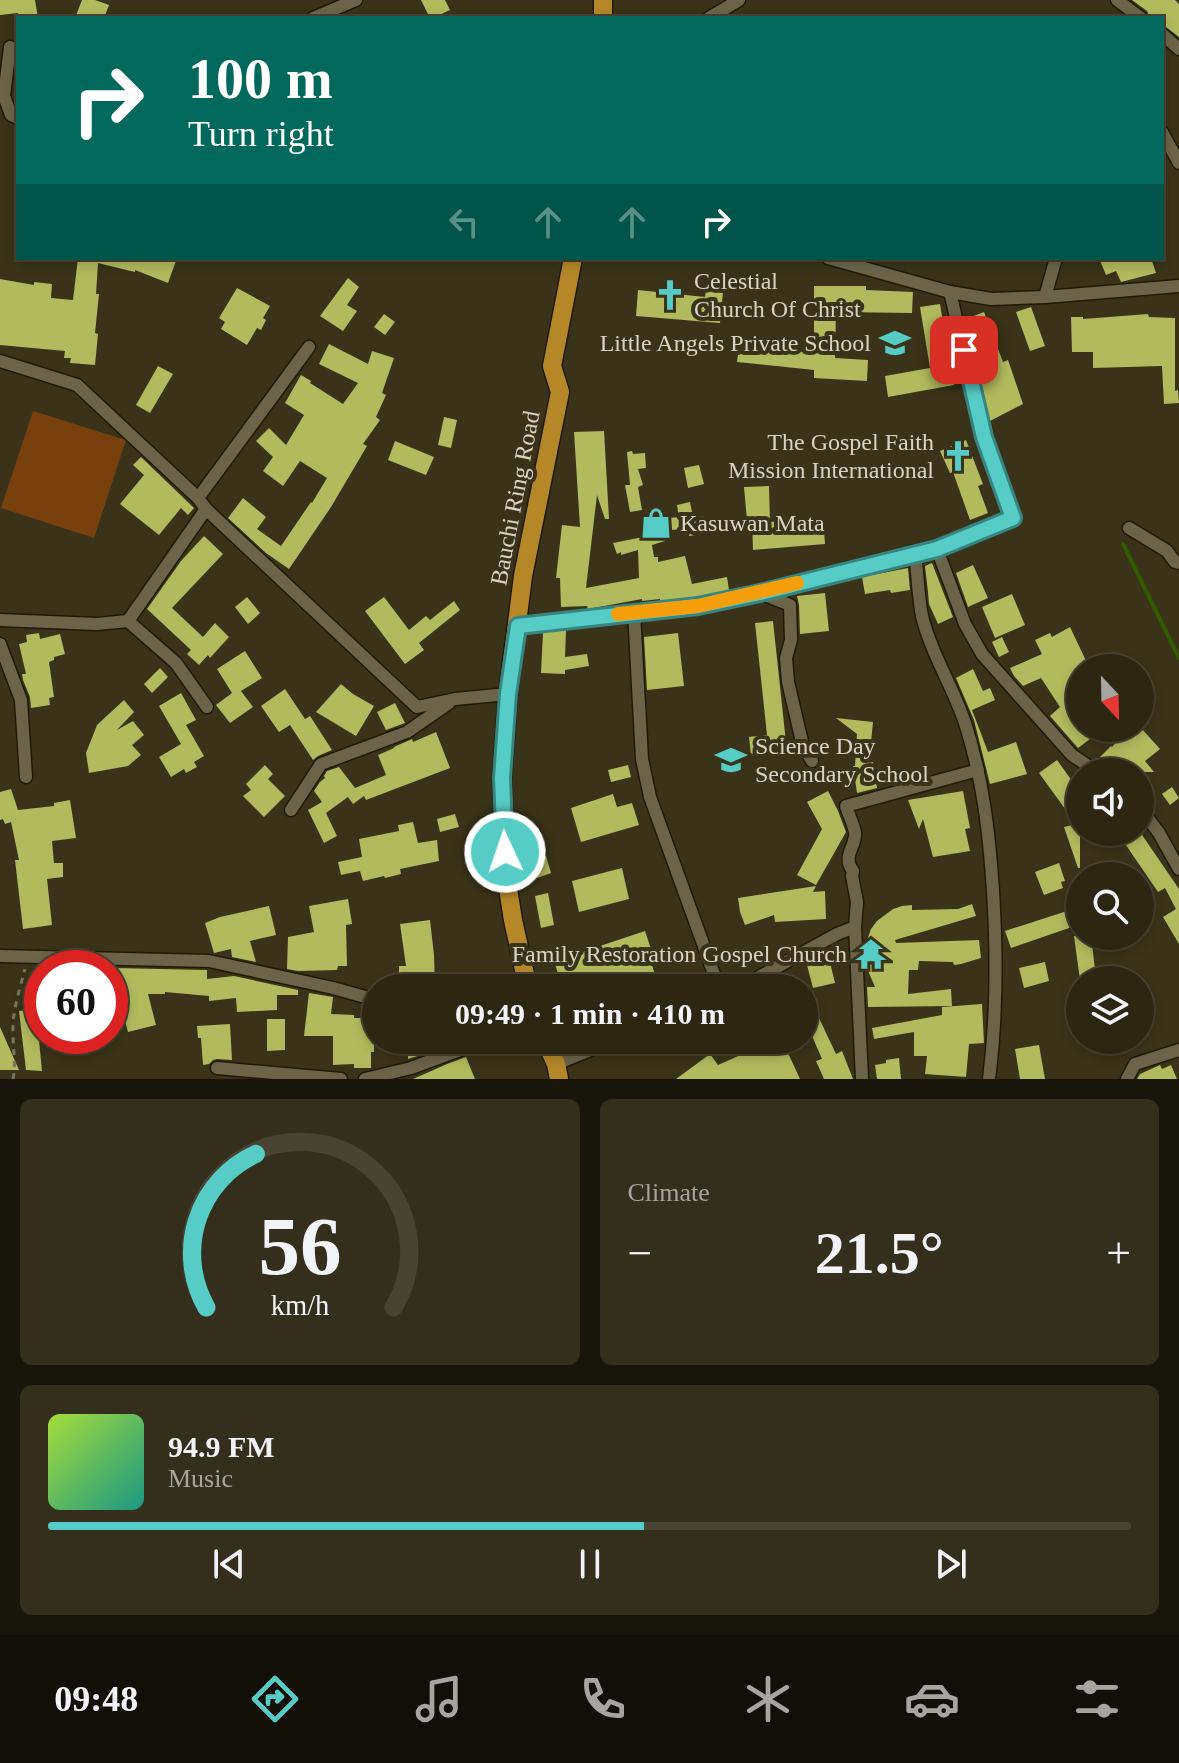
<!DOCTYPE html>
<html lang="en">
<head>
<meta charset="utf-8">
<style>
	body { margin:0; font-family:Georgia,serif; background:#342e1c; color:#f1f3f6; height:100vh; display:flex; flex-direction:column; font-size:30px; white-space:nowrap }
	* { box-sizing:border-box; margin:0 }
	p { font-size:26px; color:#a6a5a0 }
	.icon { flex:none; width:44px; height:44px; fill:none; stroke:currentColor; stroke-width:2; stroke-linecap:round; stroke-linejoin:round }
	.map { position:relative; height:1079px; overflow:hidden }
	.drawer { display:flex; flex-direction:column; gap:20px; padding:20px; background:#18150a; flex:1 }
	.drawer>* { flex:none }
	.hud { position:absolute; left:16px; top:16px; width:1148px; height:244px; border-radius:0px; box-shadow:0 4px 12px #0003,0 0 0 2px #484333; background:#00695c; color:#fff; overflow:hidden }
	.needle { width:52px; rotate:158deg }
	.fabs { position:absolute; left:1066px; top:654px; display:grid; gap:16px }
	.fabs a { display:grid; place-items:center; width:88px; height:88px; border-radius:50%; background:#2c2613; box-shadow:0 4px 12px #0003,0 0 0 2px #484333; font-size:40px }
	.speed { position:absolute; left:24px; top:950px; display:flex; gap:16px; font-size:40px; font-weight:700; text-align:center }
	.speed>* { display:grid; place-content:center; width:104px; height:104px; border-radius:50%; background:#2c2613; box-shadow:0 4px 12px #0003,0 0 0 2px #484333; line-height:1 }
	.speed .limit { border:12px solid #d22; background:#fff; color:#111 }
	.pin { position:absolute; display:grid; place-items:center; width:68px; height:68px; color:#fff; margin:-34px; border-radius:16px; box-shadow:0 4px 12px #0006 }
	.me { position:absolute; width:88px; margin:-44px; rotate:357deg; stroke-linejoin:round; filter:drop-shadow(0 0 6px #0008) }
	.turn { display:flex; align-items:center; gap:28px; height:168px; padding:0 40px; font-size:36px }
	.turn .icon { width:104px; height:104px; stroke-width:2.5 }
	.turn b { display:block; font-size:56px; line-height:68px }
	.lanes { display:flex; align-items:center; height:76px; padding:0 40px; background:#0003; justify-content:center; gap:40px; direction:ltr }
	.lanes .off { opacity:.35 }
	.big { font-size:60px; font-weight:700; line-height:1.1 }
	.drawer .card { flex:1; display:flex; flex-direction:column; justify-content:center; gap:12px; min-width:0; padding:0 28px; border-radius:12px; background:#342e1c }
	.drawer .dial { align-items:center; gap:0 }
	.dial svg { height:208px; overflow:visible; fill:none; stroke:#484333; stroke-width:7; stroke-linecap:round; text-anchor:middle }
	.dial text { fill:#f1f3f6; stroke:none }
	.song { display:flex; align-items:center; gap:24px }
	.cover { width:96px; height:96px; border-radius:12px; background:linear-gradient(135deg,hsl(80 70% 55%),hsl(170 70% 35%)) }
	.played { height:8px; border-radius:4px; background:linear-gradient(90deg,#55cdc6 55%,#484333 55%) }
	.keys { display:flex; justify-content:space-around; direction:ltr }
	.heat { display:flex; justify-content:space-between; align-items:center; font-size:44px; direction:ltr }
	.drawer .tiles { flex:1; display:grid; gap:20px; grid-template-columns:1fr 1fr }
	.card:last-child { grid-column:span 2 }
	.trip { position:absolute; left:362px; top:974px; width:456px; height:80px; border-radius:40px; background:#2c2613; box-shadow:0 4px 12px #0003,0 0 0 2px #484333; font-weight:700; line-height:80px; text-align:center }
	.tab-bar { display:flex; height:128px; justify-content:space-around; align-items:center; background:#120f08; color:#a6a5a0 }
	.tab-bar .icon { width:56px; height:56px }
	.tab-bar .current { color:#55cdc6 }
	.tab-bar b { font-size:36px; color:#f1f3f6 }
	.map>svg:first-child { display:block }
</style>
</head>
<body>
<div class="map">
<svg width="1179" height="1079" viewBox="0 0 1179 1079">
	<rect width="100%" height="100%" fill="#3a3319"/>
	<polygon fill="#77400d" points="33,411 126,440 94,538 1,508"/>
	<g fill="none" stroke-linecap="round" stroke-linejoin="round">
		<polyline stroke="#325a00" stroke-width="4" points="1123,544 1179,658"/>
	</g>
	<g fill="#b1ba5d">
		<polygon points="0,0 35,0 38,18 18,18 18,13 0,15"/>
		<polygon points="82,0 95,0 109,5 104,18 75,18"/>
		<polygon points="421,0 445,0 450,10 433,18 430,18"/>
		<polygon points="1132,0 1175,0 1179,4 1179,37 1162,24 1162,18 1150,18 1147,11"/>
		<polygon points="78,258 177,258 168,283 135,270 135,272 98,263 96,294 99,294 95,333 98,334 95,365 70,363 71,358 64,358 65,351 0,345 0,279 34,285 34,282 52,284 51,298 73,300"/>
		<polygon points="1099,258 1151,258 1156,273 1121,282 1116,271 1106,275"/>
		<polygon points="348,278 359,287 347,305 357,311 343,331 320,316"/>
		<polygon points="814,286 866,286 866,290 913,292 912,313 836,312 835,358 868,360 867,381 814,378 814,370 737,362 739,346 814,353"/>
		<polygon points="237,288 270,306 263,318 266,320 261,330 257,328 247,345 221,329 225,322 219,318"/>
		<polygon points="638,290 705,297 706,291 723,292 720,323 636,316"/>
		<polygon points="940,304 954,385 888,397 885,376 930,368 920,307"/>
		<polygon points="1031,307 1045,346 1030,351 1016,312"/>
		<polygon points="984,312 1003,362 1008,360 1023,404 990,421 980,380 982,380 976,364 966,319"/>
		<polygon points="384,314 395,322 385,335 374,327"/>
		<polygon points="1148,314 1149,317 1175,318 1175,391 1178,390 1179,403 1164,404 1162,366 1093,368 1093,352 1072,352 1071,317 1083,317 1083,319"/>
		<polygon points="329,344 368,364 372,351 394,358 382,393 386,395 376,417 380,420 363,444 367,446 331,507 289,569 266,553 228,518 243,498 266,517 257,529 281,546 311,502 312,503 327,478 300,461 283,486 263,471 273,457 256,441 269,428 286,445 304,415 285,403 301,375 311,381 310,383 343,404 358,383 319,364"/>
		<polygon points="158,366 173,374 150,413 136,405"/>
		<polygon points="444,417 457,420 451,448 438,445"/>
		<polygon points="604,431 609,519 605,519 597,495 586,588 639,578 638,550 621,555 621,552 617,554 613,543 663,533 665,541 652,545 654,557 658,557 658,562 685,556 692,584 727,577 729,590 697,597 660,601 660,599 642,601 642,599 588,609 587,606 561,607 560,578 556,578 562,525 580,527 574,432"/>
		<polygon points="966,440 983,484 978,486 988,513 970,520 953,472 950,473 940,451"/>
		<polygon points="395,441 434,457 426,475 388,460"/>
		<polygon points="632,451 633,454 645,453 646,468 638,469 643,485 638,487 642,510 630,512 625,485 630,485 627,452"/>
		<polygon points="141,457 194,508 188,515 181,508 159,535 120,504 144,475 133,465"/>
		<polygon points="699,465 704,484 688,488 684,468"/>
		<polygon points="769,486 770,522 823,517 825,544 753,550 752,519 747,520 744,487"/>
		<polygon points="690,502 693,517 704,516 707,533 689,536 688,529 669,530 669,518 679,517 677,505"/>
		<polygon points="204,536 223,554 172,608 203,637 215,623 229,637 210,658 208,655 199,665 187,654 191,650 147,609 181,561"/>
		<polygon points="932,563 953,617 938,624 929,604 928,592 925,566"/>
		<polygon points="973,565 988,598 968,607 956,573"/>
		<polygon points="908,568 910,590 891,593 890,590 865,594 862,577"/>
		<polygon points="825,593 829,631 800,634 799,605 797,596"/>
		<polygon points="1012,594 1025,625 995,638 982,607"/>
		<polygon points="247,597 260,613 248,624 235,607"/>
		<polygon points="384,597 409,630 426,616 430,620 454,601 460,610 419,643 424,650 405,664 365,611"/>
		<polygon points="773,621 787,752 751,756 749,737 767,735 755,623"/>
		<polygon points="1070,627 1088,665 1080,668 1080,728 1105,728 1078,748 1050,716 1060,707 1041,678 1023,686 1014,676 1010,668 1042,654 1035,640 1050,633 1052,637"/>
		<polygon points="566,630 565,657 587,654 589,666 565,670 565,674 541,673 543,632"/>
		<polygon points="39,633 40,639 60,634 65,654 54,657 54,660 49,662 54,697 49,698 50,705 31,708 30,697 23,680 22,674 26,674 19,644 27,642 26,635"/>
		<polygon points="678,633 684,686 647,690 644,637"/>
		<polygon points="1002,637 1009,652 999,657 992,642"/>
		<polygon points="245,651 262,678 241,691 253,707 230,723 216,705 232,693 217,669"/>
		<polygon points="160,668 168,677 152,693 144,684"/>
		<polygon points="973,669 983,691 990,688 995,700 972,710 988,752 1016,742 1027,774 990,784 974,720 956,678"/>
		<polygon points="341,684 353,694 374,706 356,736 316,712"/>
		<polygon points="285,689 305,719 310,716 332,750 318,756 313,760 290,725 279,732 261,706"/>
		<polygon points="181,693 196,720 186,725 204,756 194,762 197,767 186,773 184,769 171,777 159,757 181,744 159,706"/>
		<polygon points="124,700 134,712 117,730 133,721 144,735 132,745 141,755 128,766 89,773 86,753 97,725"/>
		<polygon points="395,703 405,723 386,730 377,712"/>
		<polygon points="836,718 873,722 869,763 873,762 877,788 857,793 853,766 855,766 857,734"/>
		<polygon points="1129,728 1141,728 1160,749 1145,761 1154,772 1108,772 1096,761 1111,746 1112,747"/>
		<polygon points="436,732 450,768 366,800 364,796 353,804 348,797 326,813 337,836 324,843 308,810 322,802 314,791 320,782 325,778 324,776 327,771 339,767 355,788 386,775 378,755 394,748 394,747 412,739 413,742"/>
		<polygon points="1057,760 1080,792 1080,868 1078,868 1064,827 1076,824 1039,773"/>
		<polygon points="265,765 273,774 268,779 285,796 264,817 243,796 251,790 246,784"/>
		<polygon points="628,765 631,777 611,782 608,770"/>
		<polygon points="1172,787 1179,798 1170,805 1162,794"/>
		<polygon points="11,789 18,810 54,806 54,803 70,800 76,838 52,841 54,863 63,863 63,877 47,879 52,925 23,929 15,860 19,860 11,822 5,824 3,819 0,820 0,792"/>
		<polygon points="828,791 838,811 846,832 816,885 797,875 822,829 807,802"/>
		<polygon points="963,791 970,828 965,829 970,851 933,857 923,819 919,829 908,800"/>
		<polygon points="613,794 617,807 632,803 639,825 581,842 571,808"/>
		<polygon points="455,814 459,827 440,832 437,819"/>
		<polygon points="413,822 418,843 437,840 439,861 400,869 401,874 385,878 384,876 363,881 360,871 341,875 338,862 362,857 359,839 399,831 398,825"/>
		<polygon points="1117,832 1140,832 1179,889 1179,944 1163,917 1176,909 1165,888 1158,892"/>
		<polygon points="546,856 551,873 537,878 531,861"/>
		<polygon points="1059,863 1065,881 1061,882 1063,888 1044,895 1035,872"/>
		<polygon points="622,868 629,899 579,912 572,881"/>
		<polygon points="816,886 813,892 825,891 826,919 775,922 774,915 745,925 740,912 738,898"/>
		<polygon points="548,893 554,925 541,928 535,896"/>
		<polygon points="348,899 352,924 346,925 347,966 338,966 337,970 298,971 287,969 288,937 314,932 309,906"/>
		<polygon points="972,904 976,916 895,940 896,943 979,940 981,958 961,964 954,965 953,962 919,961 918,970 909,970 908,994 951,989 952,1006 868,1007 867,987 875,987 866,966 865,946 871,929 877,921 893,909 902,906 912,905 912,910 958,909"/>
		<polygon points="269,906 276,935 250,941 256,962 232,957 231,949 214,953 205,923 220,917"/>
		<polygon points="1067,911 1072,927 1011,948 1005,931"/>
		<polygon points="430,920 434,955 435,988 393,988 392,977 399,976 399,966 406,966 400,924"/>
		<polygon points="645,931 656,964 652,965 659,988 609,988 607,981 582,988 562,988 554,960 597,948 597,947"/>
		<polygon points="1074,936 1091,936 1096,978 1080,980"/>
		<polygon points="827,950 835,983 813,988 806,961"/>
		<polygon points="1045,962 1049,981 1024,988 1019,968"/>
		<polygon points="113,968 207,970 207,979 234,976 298,990 298,995 277,995 277,1010 237,1012 236,998 209,1001 209,996 165,992 165,994 148,994 156,1025 128,1032 117,989 116,989"/>
		<polygon points="309,993 333,997 331,1014 354,1015 354,1018 374,1018 374,1052 371,1052 371,1068 354,1068 354,1064 333,1065 333,1036 304,1036"/>
		<polygon points="982,1004 984,1043 969,1044 966,1077 925,1074 927,1056 914,1056 914,1032 874,1039 872,1028 942,1015 942,1007"/>
		<polygon points="36,1009 42,1071 26,1070 19,1011"/>
		<polygon points="819,1018 836,1054 842,1051 853,1079 824,1079 816,1061 822,1059 812,1036 804,1040 804,1025"/>
		<polygon points="267,1019 285,1019 285,1050 267,1051"/>
		<polygon points="230,1024 232,1060 217,1059 213,1060 209,1064 203,1065 201,1038 198,1038 197,1026"/>
		<polygon points="0,1027 19,1070 0,1070"/>
		<polygon points="395,1040 429,1040 430,1052 408,1059 408,1053 396,1053"/>
		<polygon points="774,1040 782,1040 800,1079 676,1079 710,1054 718,1065"/>
		<polygon points="1039,1045 1045,1079 1020,1079 1015,1049"/>
		<polygon points="466,1057 475,1079 413,1079 447,1064"/>
		<polygon points="899,1058 901,1079 877,1079 875,1065 886,1063 886,1060"/>
		<polygon points="1160,1065 1162,1069 1171,1065 1177,1079 1137,1079 1140,1074"/>
	</g>
	<g fill="none" stroke-linecap="round" stroke-linejoin="round">
		<defs>
			<g id="street">
				<polyline points="1117,0 1141,18"/>
				<polyline points="313,18 356,0"/>
				<polyline points="709,18 739,0"/>
				<polyline points="1162,34 1179,49"/>
				<polyline points="10,47 4,96 11,115 18,118"/>
				<polyline points="1162,132 1179,163"/>
				<polyline points="828,258 950,292 991,299 1045,297 1179,286"/>
				<polyline points="1045,297 1056,258"/>
				<polyline points="0,361 77,385 198,498 206,509 417,707 455,699 508,694"/>
				<polyline points="198,498 309,347"/>
				<polyline points="1129,528 1167,551 1175,562 1179,563"/>
				<polyline points="937,549 965,624 982,654 1072,755 1097,772"/>
				<path d="M915,555C918,575 918,596 922,616C931,653 953,687 965,723C983,779 989,832 993,891C997,954 997,1016 989,1079"/>
				<polyline points="760,593 790,605 791,640 786,658 788,682 803,746 812,761"/>
				<polyline points="634,612 642,759 650,797 719,988"/>
				<polyline points="0,620 97,624 128,621 206,509"/>
				<polyline points="128,621 176,663 207,707"/>
				<polyline points="518,626 698,606 760,593 937,549 1013,518 984,437 950,292"/>
				<polyline points="0,644 21,700 26,777"/>
				<polyline points="1140,808 1159,833 1179,869"/>
				<polyline points="291,810 321,764 407,732 449,703"/>
				<path d="M855,927L857,902L852,876L853,871C841,856 857,846 855,832C854,826 848,813 846,806L978,770"/>
				<polyline points="0,956 209,961 333,988 376,1000"/>
				<polyline points="739,988 837,934 855,927 862,1079"/>
				<polyline points="556,1064 615,1040"/>
				<polyline points="217,1068 341,1079"/>
				<polyline points="365,1079 411,1068 487,1040"/>
				<polyline points="1127,1079 1135,1064 1179,1050"/>
			</g>
			<g id="primary">
				<polyline points="603,18 603,0"/>
				<polyline points="528,988 513,920 506,876 502,778 508,694 523,576 560,392 552,366 573,258"/>
				<polyline points="545,1040 556,1064 559,1079"/>
			</g>
		</defs>
		<use href="#street" stroke="#211a02" stroke-width="15"/>
		<use href="#primary" stroke="#211a02" stroke-width="21"/>
		<path stroke="#7a755f" stroke-width="3" stroke-dasharray="6 6" stroke-linecap="butt" d="M13,1079C16,1064 13,1049 13,1033C12,1011 20,989 25,969"/>
		<use href="#street" stroke="#6c6449" stroke-width="12"/>
		<use href="#primary" stroke="#b58729" stroke-width="18"/>
	</g>
	<g fill="none" stroke-linecap="round" stroke-linejoin="round">
		<defs>
			<polyline id="route" points="505,852 502,778 508,694 518,626 698,606 760,593 937,549 1013,518 984,437 964,350"/>
		</defs>
		<use href="#route" stroke="#378581" stroke-width="20"/>
		<use href="#route" stroke="#55cdc6" stroke-width="14"/>
		<polyline stroke="#f59e0b" stroke-width="14" points="618,614 698,606 797,583"/>
	</g>
	<defs>
		<symbol id="church-bare" viewBox="-9 -9 18 18"><path d="M-1.2-6h2.4v3.5h3.3v2.4h-3.3V6h-2.4V-.1h-3.3v-2.4h3.3Z" fill="#55cdc6" stroke="#3a3319" stroke-width="2.5" paint-order="stroke"/></symbol>
		<symbol id="school-bare" viewBox="-9 -9 18 18"><path d="M0-5L7-2L0 1L-7-2ZM-4 1L0 2.5L4 1V4Q0 6-4 4Z" fill="#55cdc6" stroke="#3a3319" stroke-width="2.5" paint-order="stroke"/></symbol>
		<symbol id="shop-bare" viewBox="-9 -9 18 18"><path d="M-5-2.5h2.3a2.7 3.5 0 0 1 5.4 0H5L5.5 6h-11ZM-1.5-2.5h3a1.5 2.3 0 0 0-3 0Z" fill="#55cdc6" stroke="#3a3319" stroke-width="2.5" paint-order="stroke"/></symbol>
		<symbol id="temple-bare" viewBox="-9 -9 18 18"><path d="M0-6L5-2H3V0L6.5 2.5H4V6H1.5V3h-3V6H-4V2.5H-6.5L-3 0V-2H-5Z" fill="#55cdc6" stroke="#3a3319" stroke-width="2.5" paint-order="stroke"/></symbol>
	</defs>
	<g fill-rule="evenodd">
		<use href="#church-bare" x="648" y="273" width="44" height="44"/>
		<use href="#school-bare" x="873" y="321" width="44" height="44"/>
		<use href="#church-bare" x="936" y="434" width="44" height="44"/>
		<use href="#shop-bare" x="634" y="501" width="44" height="44"/>
		<use href="#school-bare" x="709" y="738" width="44" height="44"/>
		<use href="#temple-bare" x="849" y="932" width="44" height="44"/>
	</g>
	<g text-anchor="middle" dominant-baseline="central" stroke-width="8" stroke-linejoin="round" paint-order="stroke">
		<g font-size="24" fill="#d8d4c5" stroke="#3a3319" text-anchor="start">
			<text x="694" y="281">Celestial<tspan x="694" dy="28">Church Of Christ</tspan></text>
			<text x="871" y="343" text-anchor="end">Little Angels Private School</text>
			<text x="934" y="442" text-anchor="end">The Gospel Faith<tspan x="934" dy="28">Mission International</tspan></text>
			<text x="680" y="523">Kasuwan Mata</text>
			<text x="755" y="746">Science Day<tspan x="755" dy="28">Secondary School</tspan></text>
			<text x="847" y="954" text-anchor="end">Family Restoration Gospel Church</text>
		</g>
		<g font-size="24" fill="#d8d4c5" stroke="#3a3319">
			<text transform="translate(515 498) rotate(-79)">Bauchi Ring Road</text>
		</g>
	</g>
</svg>
<div class="fabs">
<a><svg class="needle" viewBox="-14 -14 28 28"><path d="M0-13l5 13h-10z" fill="#e53935"/><path d="M0 13l5-13h-10z" fill="#a6a5a0"/></svg></a>
<a><svg class="icon" aria-label="sound" viewBox="0 0 24 24"><path d="M4 9h4l5-4v14l-5-4H4zM17 9q2 3 0 6"/></svg></a>
<a><svg class="icon" aria-label="search" viewBox="0 0 24 24"><circle cx="10" cy="10" r="6"/><path d="M15 15l6 6"/></svg></a>
<a><svg class="icon" aria-label="layers" viewBox="0 0 24 24"><path d="M12 4l9 5-9 5-9-5zM3 14l9 5 9-5"/></svg></a>
</div>
<div class="speed"><div class="limit">60</div></div>
<div class="pin" style="left:964px;top:350px;background:#d93025"><svg class="icon" aria-label="arrive" viewBox="0 0 24 24"><path d="M6 21V4h12l-3 4 3 4H6"/></svg></div>
<svg class="me" style="left:505px;top:852px" viewBox="-20 -20 40 40"><circle r="17" fill="#55cdc6" stroke="#fff" stroke-width="3"/><path d="M0-11L8 9 0 5-8 9z" fill="#fff"/></svg>
<div class="trip">09:49 · 1 min · 410 m</div>
<div class="hud">
<div class="turn"><svg class="icon" aria-label="right" viewBox="0 0 24 24"><path d="M7 20v-9h11M14 6l5 5-5 5"/></svg><div><b>100 m</b>Turn right</div></div>
<div class="lanes"><svg class="icon off" aria-label="left" viewBox="0 0 24 24"><path d="M17 20v-9H6M10 6l-5 5 5 5"/></svg><svg class="icon off" aria-label="ahead" viewBox="0 0 24 24"><path d="M12 20V5M6 11l6-6 6 6"/></svg><svg class="icon off" aria-label="ahead" viewBox="0 0 24 24"><path d="M12 20V5M6 11l6-6 6 6"/></svg><svg class="icon" aria-label="right" viewBox="0 0 24 24"><path d="M7 20v-9h11M14 6l5 5-5 5"/></svg></div>
</div>
</div>
<section class="drawer">
<div class="tiles">
<div class="card dial"><svg viewBox="0 0 100 80">
<path d="M14 69A42 42 0 1 1 86 69"/>
<path d="M14 69A42 42 0 0 1 33 10" stroke="#55cdc6"/>
<text x="50" y="56" font-size="32" font-weight="700">56</text>
<text x="50" y="72" font-size="11">km/h</text>
</svg></div>
<div class="card"><p>Climate</p>
<div class="heat"><a>−</a><b class="big">21.5°</b><a>+</a></div>
</div>
<div class="card">
<div class="song"><i class="cover"></i><div><b>94.9 FM</b><p>Music</p></div></div>
<div class="played"></div>
<div class="keys"><svg class="icon" aria-label="previous" viewBox="0 0 24 24"><path d="M18 5L8 12l10 7zM5 5v14"/></svg><svg class="icon" aria-label="pause" viewBox="0 0 24 24"><path d="M8 5v14M16 5v14"/></svg><svg class="icon" aria-label="next" viewBox="0 0 24 24"><path d="M6 5l10 7-10 7zM19 5v14"/></svg></div>
</div>
</div>
</section>
<nav class="tab-bar">
<b>09:48</b>
<svg class="icon current" aria-label="directions" viewBox="0 0 24 24"><path d="M12 3l9 9-9 9-9-9zM9 14v-3h6M13 9l2 2-2 2"/></svg>
<svg class="icon" aria-label="music" viewBox="0 0 24 24"><path d="M9 18V5l10-2v13"/><circle cx="6" cy="18" r="3"/><circle cx="16" cy="16" r="3"/></svg>
<svg class="icon" aria-label="phone" viewBox="0 0 24 24"><path d="M5 4h4l2 5-3 2q2 4 5 5l2-3 5 2v4C11 20 4 13 5 4z"/></svg>
<svg class="icon" aria-label="climate" viewBox="0 0 24 24"><path d="M12 3v18M4 7l16 10M4 17L20 7"/></svg>
<svg class="icon" aria-label="car" viewBox="0 0 24 24"><path d="M5 17H2v-5l4-1 3-4h7l3 4 3 1v5h-3M9 17h6M6 11h13"/><circle cx="7" cy="17" r="2"/><circle cx="17" cy="17" r="2"/></svg>
<svg class="icon" aria-label="filters" viewBox="0 0 24 24"><path d="M4 7h16M4 17h16"/><circle cx="9" cy="7" r="2"/><circle cx="15" cy="17" r="2"/></svg>
</nav>
</body>
</html>
